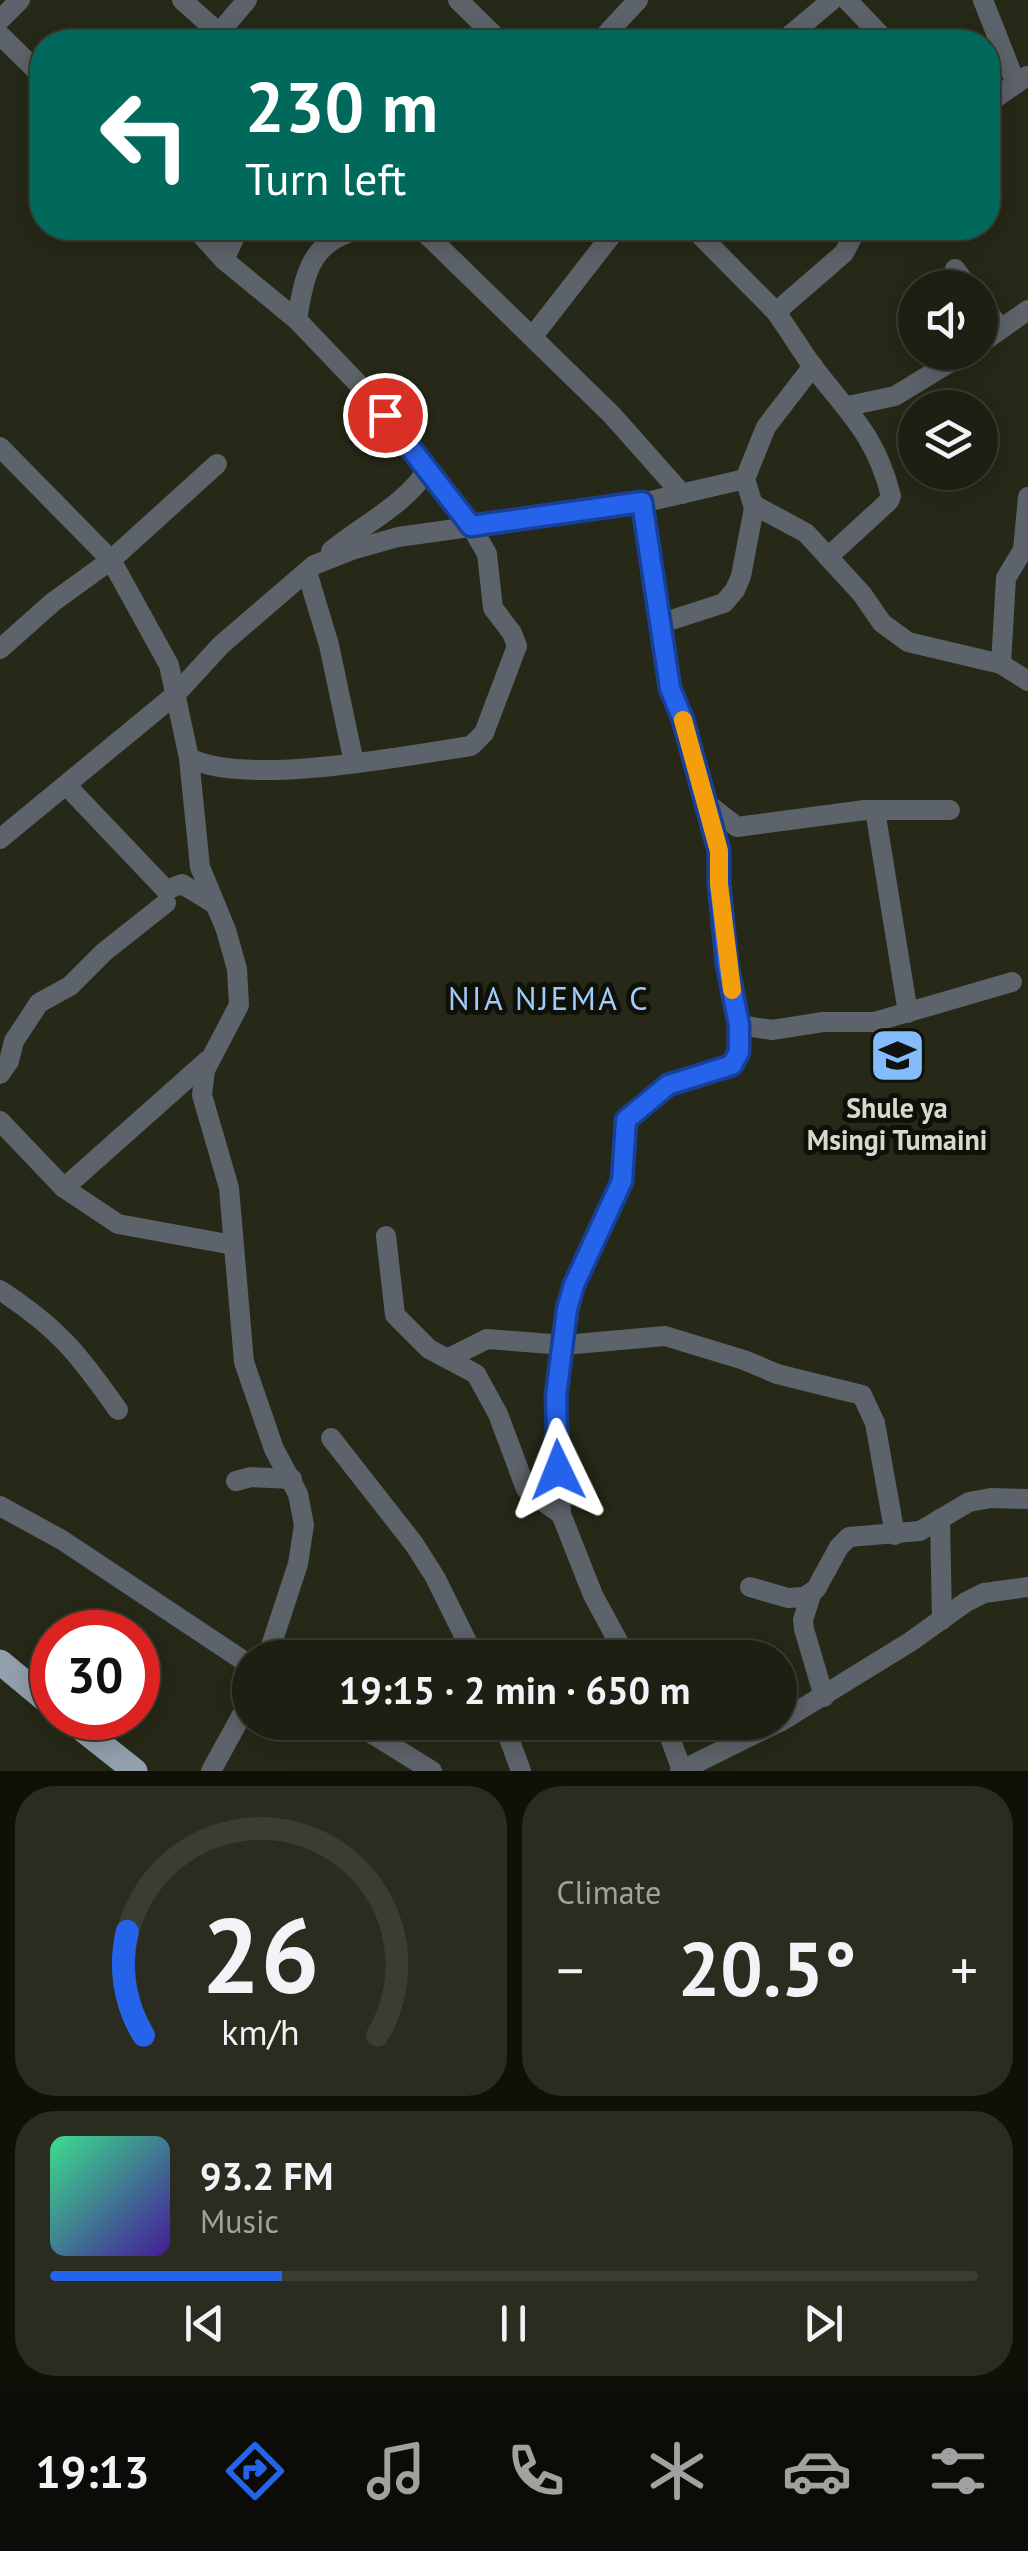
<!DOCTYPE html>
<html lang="en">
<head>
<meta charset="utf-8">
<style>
	body { margin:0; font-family:"PT Sans",sans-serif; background:#292c1f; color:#f1f3f6; height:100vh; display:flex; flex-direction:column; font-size:38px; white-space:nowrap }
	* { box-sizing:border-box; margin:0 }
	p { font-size:32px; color:#a0a29f }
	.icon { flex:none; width:55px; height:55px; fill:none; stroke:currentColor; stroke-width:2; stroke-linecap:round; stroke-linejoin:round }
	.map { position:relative; height:1771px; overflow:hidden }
	.drawer { display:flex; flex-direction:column; gap:15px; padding:15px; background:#0f1109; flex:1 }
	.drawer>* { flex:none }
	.guide { position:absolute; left:30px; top:30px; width:970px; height:210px; border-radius:40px; box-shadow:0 5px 25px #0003,0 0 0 2px #3a3d31; background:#00695c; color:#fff; overflow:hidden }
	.buttons { position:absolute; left:898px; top:270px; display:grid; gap:20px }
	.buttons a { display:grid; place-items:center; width:100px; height:100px; border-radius:50%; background:#1c1f11; box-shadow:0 5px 25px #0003,0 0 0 2px #3a3d31; font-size:50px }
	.speed { position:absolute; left:30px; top:1610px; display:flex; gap:20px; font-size:50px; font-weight:700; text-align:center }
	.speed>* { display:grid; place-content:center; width:130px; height:130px; border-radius:50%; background:#1c1f11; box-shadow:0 5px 25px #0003,0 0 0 2px #3a3d31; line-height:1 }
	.speed .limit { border:15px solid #d22; background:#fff; color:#111 }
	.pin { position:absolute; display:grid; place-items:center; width:85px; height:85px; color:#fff; margin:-42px; border:5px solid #fff; border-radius:50%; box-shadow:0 2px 10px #0007 }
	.me { position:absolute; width:110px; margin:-55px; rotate:358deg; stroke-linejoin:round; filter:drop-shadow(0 0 8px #0008) }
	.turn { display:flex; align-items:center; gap:35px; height:210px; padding:0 50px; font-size:45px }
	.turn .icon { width:130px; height:130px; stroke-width:2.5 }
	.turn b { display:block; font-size:70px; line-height:85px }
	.big { font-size:75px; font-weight:800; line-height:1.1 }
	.drawer .card { flex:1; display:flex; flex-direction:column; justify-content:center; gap:15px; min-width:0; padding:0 35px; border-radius:40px; background:#292c1f }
	.drawer .dial { align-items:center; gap:0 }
	.dial svg { height:260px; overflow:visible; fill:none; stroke:#3a3d31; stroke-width:7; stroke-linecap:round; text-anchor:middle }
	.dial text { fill:#f1f3f6; stroke:none }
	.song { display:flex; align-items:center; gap:30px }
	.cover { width:120px; height:120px; border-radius:15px; background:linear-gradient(135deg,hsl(150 70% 55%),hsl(260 70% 35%)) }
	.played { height:10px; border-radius:5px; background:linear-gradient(90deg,#2563eb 25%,#3a3d31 25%) }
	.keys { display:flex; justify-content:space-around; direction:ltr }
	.heat { display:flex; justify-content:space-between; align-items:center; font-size:55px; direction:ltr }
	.drawer .tiles { flex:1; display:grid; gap:15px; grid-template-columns:1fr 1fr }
	.card:last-child { grid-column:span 2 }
	.trip { position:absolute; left:232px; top:1640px; width:565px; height:100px; border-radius:50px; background:#1c1f11; box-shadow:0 5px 25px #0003,0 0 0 2px #3a3d31; font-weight:800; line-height:100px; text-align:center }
	.tabs { display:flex; height:160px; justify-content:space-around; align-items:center; background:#0b0c07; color:#a0a29f }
	.tabs .icon { width:70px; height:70px }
	.tabs .active { color:#2563eb }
	.tabs b { font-size:45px; color:#f1f3f6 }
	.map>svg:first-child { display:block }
</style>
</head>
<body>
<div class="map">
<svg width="1028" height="1771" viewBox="0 0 1028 1771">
	<rect width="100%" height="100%" fill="#262917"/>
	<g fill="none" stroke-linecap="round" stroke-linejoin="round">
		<g stroke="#5d636a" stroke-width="20">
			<polyline points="182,0 229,42"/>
			<polyline points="458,0 501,42"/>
			<polyline points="847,0 887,42"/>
			<polyline points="983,0 1016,84"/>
			<polyline points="0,20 20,0"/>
			<polyline points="219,33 247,0"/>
			<polyline points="0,35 42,76"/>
			<polyline points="599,42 638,0"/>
			<polyline points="782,42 832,0"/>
			<polyline points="988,103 1027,76"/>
			<polyline points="420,228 612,415 682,494"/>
			<polyline points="693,228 776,312"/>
			<polyline points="224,260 239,228"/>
			<polyline points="955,269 969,288"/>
			<polyline points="980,302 1001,329"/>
			<path d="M297,320C305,270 312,236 369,228"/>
			<polyline points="533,336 617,228"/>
			<polyline points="980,344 1028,310"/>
			<polyline points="848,406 895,396 967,352"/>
			<polyline points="0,447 111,560 169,665 189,758 200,867 226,930 237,969 239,1005 205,1070 202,1095 229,1188 244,1362 274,1449 298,1494 304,1525 298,1564 267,1658"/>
			<polyline points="754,505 806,533 862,594 882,623 908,642 1001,664 1028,681"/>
			<path d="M331,551C365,523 404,506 428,469"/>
			<path d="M828,557L889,501L891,496C875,433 848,413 811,364C799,347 788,329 776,312L844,253L857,228"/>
			<polyline points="307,572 329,645 354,763"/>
			<polyline points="662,623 724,603 735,590 741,576 754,508 745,479 766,427 813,366"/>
			<polyline points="0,649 53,602 111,560 217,464"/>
			<polyline points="1001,664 1006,578 1023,550 1028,497"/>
			<path d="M189,758C247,787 404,756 471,746L484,733L517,646L512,633L493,608L487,554L471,526L428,469L365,391L297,320L224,260L195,228"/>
			<polyline points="67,786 166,890 182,884 213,903"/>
			<polyline points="705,802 737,827 865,810 950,810"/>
			<polyline points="875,810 908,1013"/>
			<polyline points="0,839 176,694 221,645 314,565 352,550 398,537 642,503 745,479"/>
			<polyline points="739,1025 772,1030 823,1022 874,1022 1012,982"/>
			<polyline points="0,1074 9,1061 14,1041 39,1003 70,986 104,952 166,903"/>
			<polyline points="0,1121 64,1188 118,1224 233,1245"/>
			<polyline points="64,1188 208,1060"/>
			<polyline points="386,1236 395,1315 429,1349 476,1374 498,1414 526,1489 561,1514"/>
			<path d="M0,1290C58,1328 78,1353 118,1410"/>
			<polyline points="449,1358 487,1339 564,1345 665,1336 744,1360 777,1374 862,1395 875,1423 895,1535"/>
			<polyline points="331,1438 414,1544 435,1577 475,1658"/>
			<polyline points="236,1481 251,1477 292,1479"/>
			<polyline points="0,1506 62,1540 250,1665"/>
			<polyline points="940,1519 942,1620"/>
			<polyline points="750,1587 788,1598 804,1597 816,1589 839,1547 849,1537 920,1531 969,1502 991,1498 1028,1499"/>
			<polyline points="811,1595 803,1620 804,1629 824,1697"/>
			<polyline points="627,1658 593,1595 561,1514 556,1396 573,1285 621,1181 625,1119 667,1085 733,1065 739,1052 739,1025 727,963 719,884 719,851 683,721 670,687 642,503"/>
			<polyline points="353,1722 432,1771"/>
			<polyline points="503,1722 521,1771"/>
			<polyline points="664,1722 682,1770"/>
			<polyline points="780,1722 910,1642 966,1602 984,1593 1028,1587"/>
			<polyline points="211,1771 250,1700"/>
			<polyline points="680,1771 779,1722"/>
		</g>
		<g stroke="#929fad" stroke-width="25">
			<polyline points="0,1662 52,1705"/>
			<polyline points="68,1718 135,1771"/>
		</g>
	</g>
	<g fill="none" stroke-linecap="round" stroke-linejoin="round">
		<defs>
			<polyline id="route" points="385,415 471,526 642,502 670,688 683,720 719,851 719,884 727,964 739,1025 739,1052 732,1065 668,1085 626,1120 622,1181 574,1285 567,1309 556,1396 558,1470"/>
		</defs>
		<use href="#route" stroke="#184099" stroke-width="25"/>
		<use href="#route" stroke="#2563eb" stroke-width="18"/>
		<polyline stroke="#f59e0b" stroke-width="18" points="683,720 719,851 719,884 732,990"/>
	</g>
	<defs>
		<symbol id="school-square" viewBox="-11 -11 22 22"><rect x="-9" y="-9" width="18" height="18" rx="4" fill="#84bbfb" stroke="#0f1109"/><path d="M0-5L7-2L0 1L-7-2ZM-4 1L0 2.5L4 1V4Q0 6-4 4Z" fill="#111"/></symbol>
	</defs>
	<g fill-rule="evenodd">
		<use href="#school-square" x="866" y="1024" width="63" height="63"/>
	</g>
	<g text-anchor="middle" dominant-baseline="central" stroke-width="10" stroke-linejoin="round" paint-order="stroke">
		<g font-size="28" font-weight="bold" fill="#d7d9ce" stroke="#0f1109">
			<text x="897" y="1107">Shule ya<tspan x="897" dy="32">Msingi Tumaini</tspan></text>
		</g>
		<g font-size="32" letter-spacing="2.5" fill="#a2cbfa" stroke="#0f1109">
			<text x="549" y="998">NIA NJEMA C</text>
		</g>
	</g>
</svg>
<div class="buttons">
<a><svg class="icon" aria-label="sound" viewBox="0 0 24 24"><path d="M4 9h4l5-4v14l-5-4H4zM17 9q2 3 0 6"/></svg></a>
<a><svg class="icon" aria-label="layers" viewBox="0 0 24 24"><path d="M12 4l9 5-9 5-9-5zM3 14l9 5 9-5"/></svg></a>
</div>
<div class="speed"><div class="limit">30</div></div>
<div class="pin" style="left:385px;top:415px;background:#d93025"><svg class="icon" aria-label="arrive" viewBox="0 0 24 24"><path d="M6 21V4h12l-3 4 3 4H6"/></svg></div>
<svg class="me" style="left:558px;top:1470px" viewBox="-20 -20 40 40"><path d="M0-17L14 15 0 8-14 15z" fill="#2563eb" stroke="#fff" stroke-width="4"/></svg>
<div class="trip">19:15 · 2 min · 650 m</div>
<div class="guide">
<div class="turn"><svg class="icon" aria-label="left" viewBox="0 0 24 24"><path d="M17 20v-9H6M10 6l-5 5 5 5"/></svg><div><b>230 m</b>Turn left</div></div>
</div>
</div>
<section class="drawer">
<div class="tiles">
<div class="card dial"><svg viewBox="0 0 100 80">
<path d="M14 69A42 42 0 1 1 86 69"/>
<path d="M14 69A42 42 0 0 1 9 37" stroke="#2563eb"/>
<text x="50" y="56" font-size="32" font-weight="700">26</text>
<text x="50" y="72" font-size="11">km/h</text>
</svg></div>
<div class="card"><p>Climate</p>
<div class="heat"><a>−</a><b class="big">20.5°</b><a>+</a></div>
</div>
<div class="card">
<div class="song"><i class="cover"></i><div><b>93.2 FM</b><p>Music</p></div></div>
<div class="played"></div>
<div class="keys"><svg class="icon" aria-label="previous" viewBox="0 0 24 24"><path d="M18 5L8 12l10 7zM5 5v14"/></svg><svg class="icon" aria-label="pause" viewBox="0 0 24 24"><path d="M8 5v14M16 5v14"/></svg><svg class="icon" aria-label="next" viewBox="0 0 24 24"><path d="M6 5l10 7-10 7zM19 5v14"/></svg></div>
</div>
</div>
</section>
<nav class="tabs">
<b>19:13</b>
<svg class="icon active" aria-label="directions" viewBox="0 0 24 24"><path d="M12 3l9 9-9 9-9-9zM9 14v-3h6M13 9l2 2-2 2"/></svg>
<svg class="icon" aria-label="music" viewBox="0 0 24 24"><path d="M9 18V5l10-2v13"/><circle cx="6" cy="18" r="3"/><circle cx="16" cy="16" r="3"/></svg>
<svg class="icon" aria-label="phone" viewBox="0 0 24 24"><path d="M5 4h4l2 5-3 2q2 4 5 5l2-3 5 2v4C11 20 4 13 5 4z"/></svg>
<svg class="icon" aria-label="climate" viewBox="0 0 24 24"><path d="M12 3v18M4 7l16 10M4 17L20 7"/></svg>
<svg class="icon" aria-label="car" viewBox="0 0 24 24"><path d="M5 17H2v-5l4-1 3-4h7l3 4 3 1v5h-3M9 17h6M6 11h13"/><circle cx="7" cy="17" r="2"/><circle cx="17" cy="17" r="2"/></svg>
<svg class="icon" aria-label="filters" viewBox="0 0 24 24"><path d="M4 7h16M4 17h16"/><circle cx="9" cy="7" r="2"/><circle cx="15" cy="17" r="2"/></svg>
</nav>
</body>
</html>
